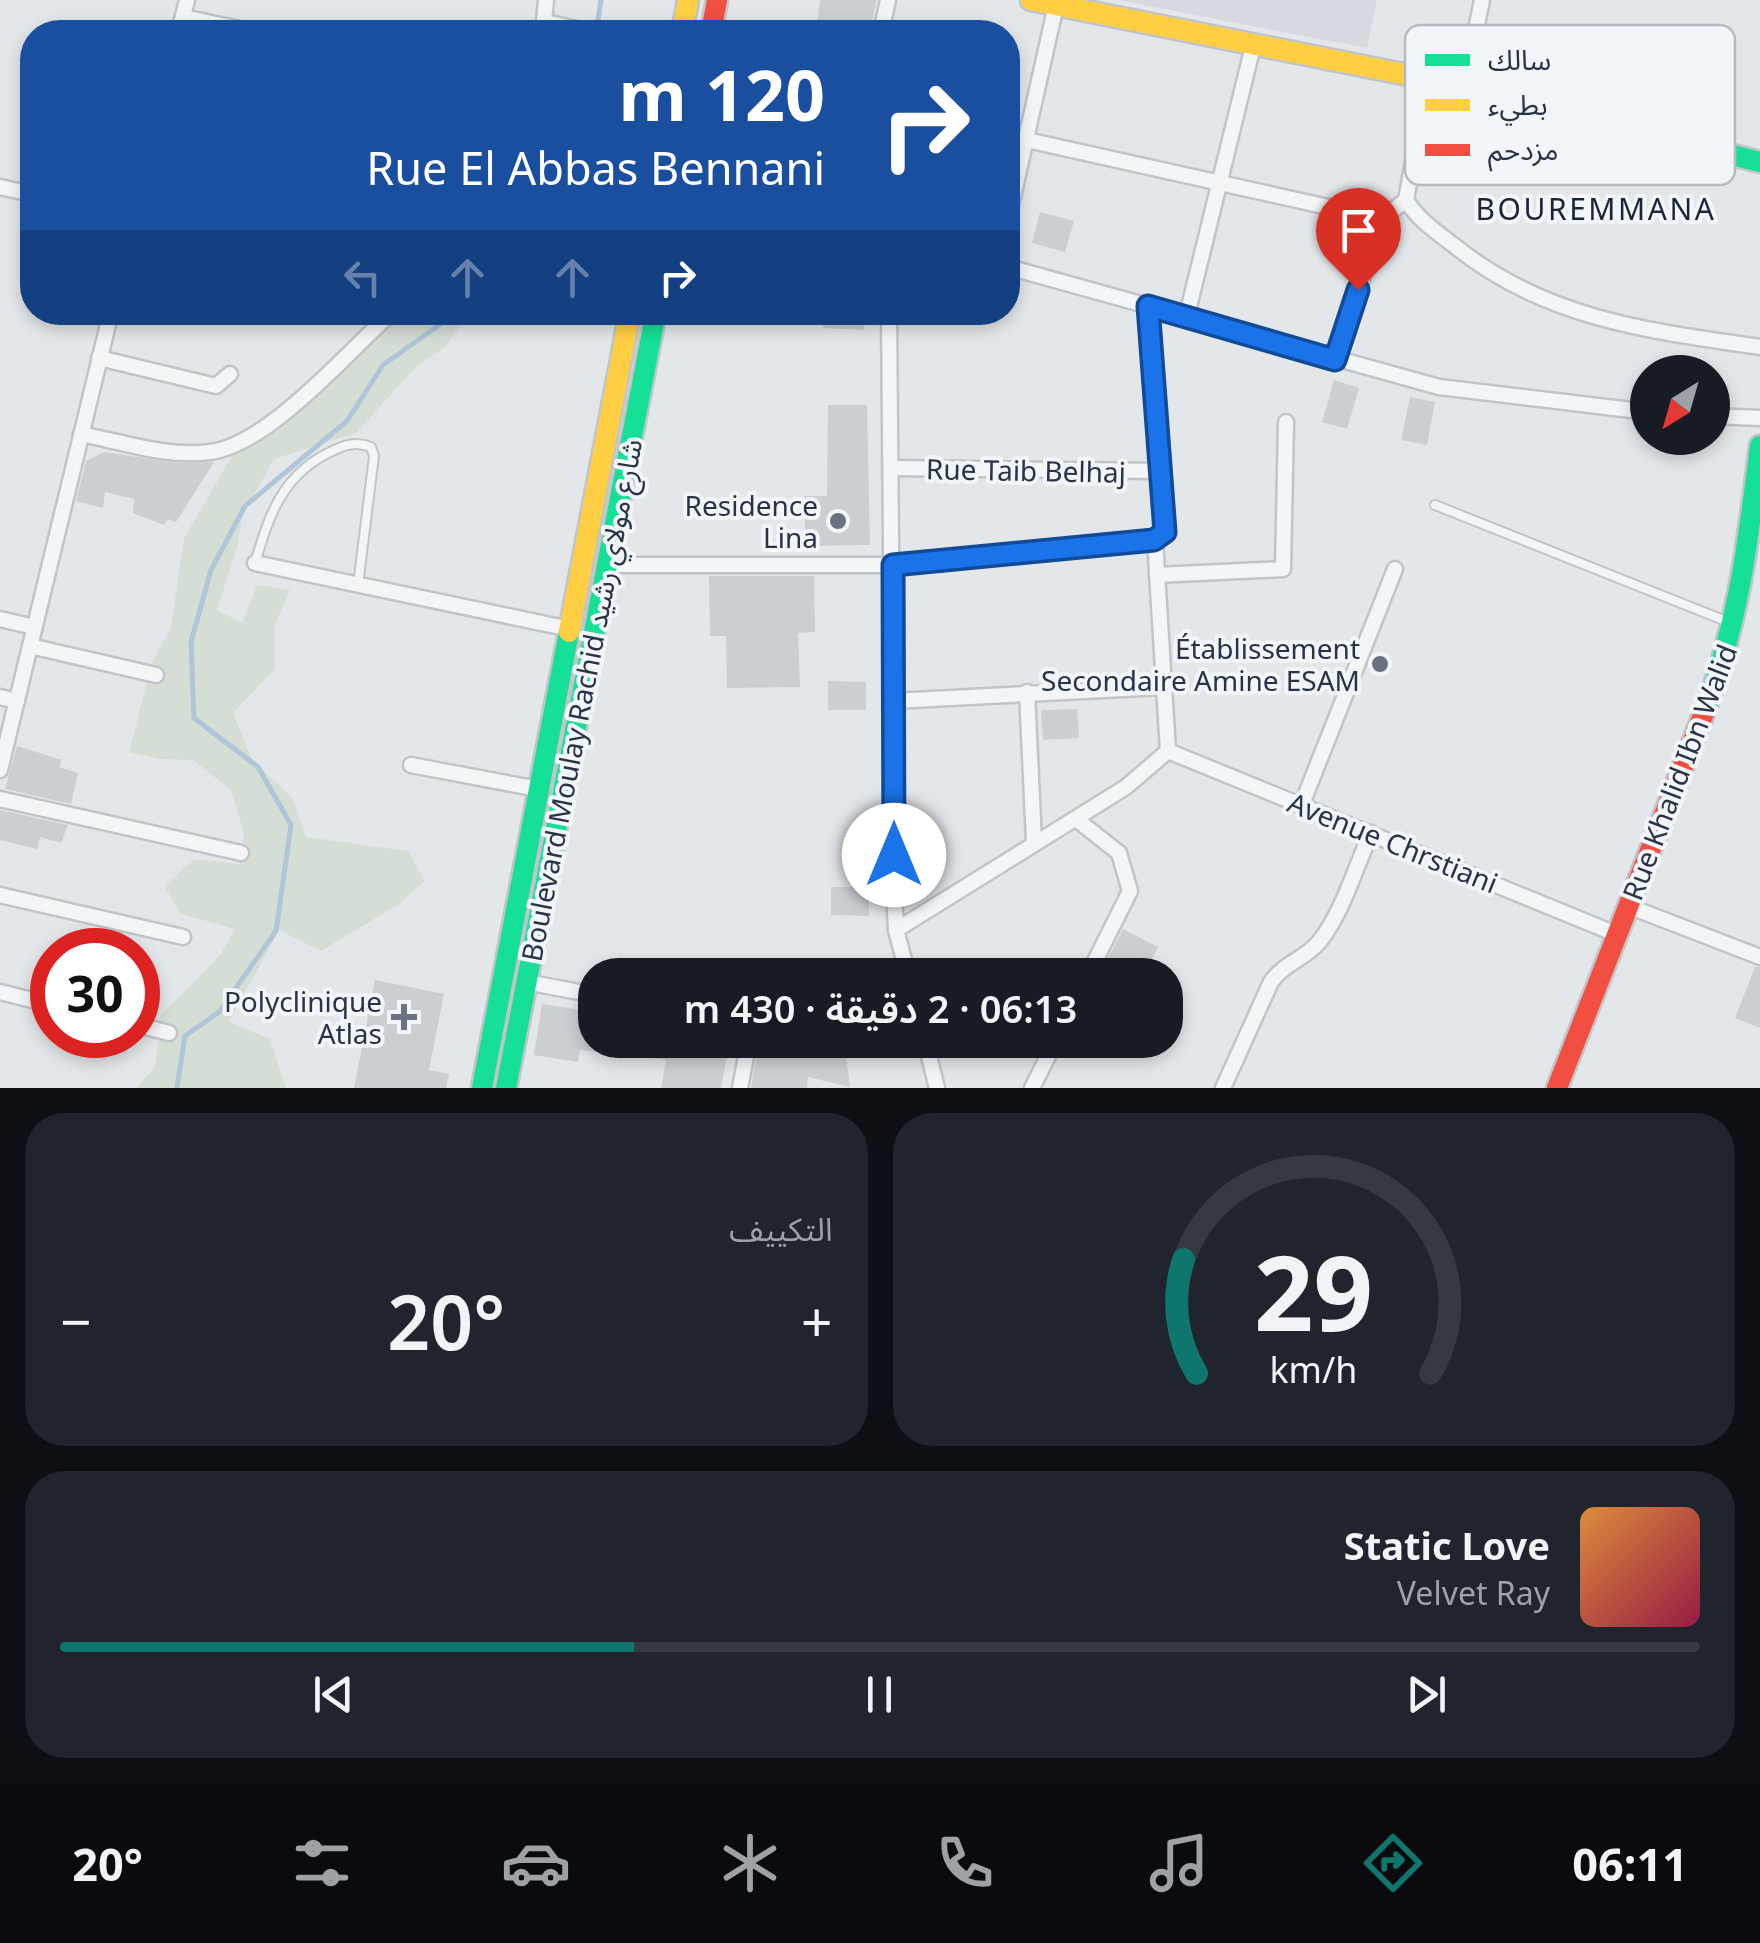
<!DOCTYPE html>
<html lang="ar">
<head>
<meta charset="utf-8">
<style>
	body { margin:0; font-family:"Noto Sans","Noto Sans Arabic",sans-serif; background:#20242c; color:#f1f3f6; direction:rtl; height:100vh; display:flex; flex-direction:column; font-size:38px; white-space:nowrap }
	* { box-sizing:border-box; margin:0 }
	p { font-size:32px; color:#9ea1a6 }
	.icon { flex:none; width:55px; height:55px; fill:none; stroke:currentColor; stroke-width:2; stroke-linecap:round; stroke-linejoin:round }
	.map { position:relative; height:1088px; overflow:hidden; direction:ltr }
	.panel { display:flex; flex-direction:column; gap:25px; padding:25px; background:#0d0f14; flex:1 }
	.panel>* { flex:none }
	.hud { position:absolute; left:20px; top:20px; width:1000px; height:305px; border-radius:40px; box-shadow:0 5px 15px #0003; direction:rtl; background:#1a4fa0; color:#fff; overflow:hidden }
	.needle { width:65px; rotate:217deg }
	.buttons { position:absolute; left:1630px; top:355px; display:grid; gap:20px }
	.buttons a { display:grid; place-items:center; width:100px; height:100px; border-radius:50%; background:#171b24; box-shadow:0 5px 15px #0003; font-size:50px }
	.speed { position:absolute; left:30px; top:928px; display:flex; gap:20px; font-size:50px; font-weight:700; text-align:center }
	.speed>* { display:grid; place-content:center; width:130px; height:130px; border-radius:50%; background:#171b24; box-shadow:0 5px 15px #0003; line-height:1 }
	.speed .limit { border:15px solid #d22; background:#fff; color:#111 }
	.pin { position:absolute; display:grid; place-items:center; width:85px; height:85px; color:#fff; margin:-102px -42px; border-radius:50% 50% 50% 0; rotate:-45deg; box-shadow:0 0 10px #0007 }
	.pin .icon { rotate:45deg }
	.me { position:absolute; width:110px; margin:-55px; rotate:0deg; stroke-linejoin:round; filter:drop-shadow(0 0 8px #0008) }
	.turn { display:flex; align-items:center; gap:35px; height:210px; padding:0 30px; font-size:45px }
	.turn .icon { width:130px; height:130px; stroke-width:2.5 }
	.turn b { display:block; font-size:70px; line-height:85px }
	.lanes { display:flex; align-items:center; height:95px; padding:0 30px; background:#0003; justify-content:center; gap:50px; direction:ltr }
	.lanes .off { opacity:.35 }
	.big { font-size:75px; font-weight:600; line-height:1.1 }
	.panel .tile { flex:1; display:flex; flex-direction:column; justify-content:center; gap:15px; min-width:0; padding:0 35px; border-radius:40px; background:#20242c }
	.panel .dial { align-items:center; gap:0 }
	.dial svg { height:260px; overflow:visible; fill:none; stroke:#363941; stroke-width:7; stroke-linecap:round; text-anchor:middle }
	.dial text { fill:#f1f3f6; stroke:none }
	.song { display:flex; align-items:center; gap:30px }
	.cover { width:120px; height:120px; border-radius:15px; background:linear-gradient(135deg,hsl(30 70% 55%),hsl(340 70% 35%)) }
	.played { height:10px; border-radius:5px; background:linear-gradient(90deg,#0f766e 35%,#363941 35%) }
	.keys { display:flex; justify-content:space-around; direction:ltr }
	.heat { display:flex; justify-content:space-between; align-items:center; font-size:55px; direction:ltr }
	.panel .tiles { flex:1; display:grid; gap:25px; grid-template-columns:1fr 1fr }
	.tile:last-child { grid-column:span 2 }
	.trip { position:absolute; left:578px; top:958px; width:605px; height:100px; border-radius:40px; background:#171b24; box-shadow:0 5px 15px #0003; font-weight:600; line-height:100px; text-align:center; direction:rtl }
	.dock { display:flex; height:160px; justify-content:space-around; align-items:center; background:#090b0e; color:#9ea1a6 }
	.dock .icon { width:70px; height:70px }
	.dock .current { color:#0f766e }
	.dock b { font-size:45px; color:#f1f3f6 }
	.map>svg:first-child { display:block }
</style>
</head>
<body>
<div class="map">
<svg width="1760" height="1088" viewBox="0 0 1760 1088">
	<rect width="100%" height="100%" fill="#e4e7ea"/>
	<polygon fill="#d4dae0" points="1117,0 1377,0 1367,48"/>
	<polygon fill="#d5ded4" points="402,313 470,313 446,346 415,368 356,433 274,459 242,516 237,547 217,610 242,623 257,585 290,590 274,627 275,669 233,713 252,760 293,799 306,837 408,851 425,881 399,904 321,951 279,930 229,1022 270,1039 286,1088 137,1088 155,1066 161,1015 220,955 235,929 181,914 164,886 195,859 240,864 244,833 231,790 193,760 159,759 129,752 152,662 171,628 184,538 232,456 291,418"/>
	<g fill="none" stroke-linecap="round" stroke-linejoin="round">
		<g stroke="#b0c5d7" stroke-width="5">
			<polyline points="596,32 601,0"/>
			<polyline points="177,1088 185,1036 219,1012 276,931 291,825 258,767 194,718 191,642 211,570 245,506 347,421 383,365 457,312"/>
		</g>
	</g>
	<g fill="#cccfd2">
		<polygon points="820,0 877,0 869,32 816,32"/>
		<polygon points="1040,212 1074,221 1065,252 1032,243"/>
		<polygon points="824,312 864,312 864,330 823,328"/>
		<polygon points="1334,380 1359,388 1347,429 1322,422"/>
		<polygon points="1410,397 1435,402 1427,445 1401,440"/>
		<polygon points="828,405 867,405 870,545 805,546 805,496 827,496"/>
		<polygon points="104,452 177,463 214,462 176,522 168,519 164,525 133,513 134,499 105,492 103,508 76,501 86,461"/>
		<polygon points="709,576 814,576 815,632 798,633 800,687 727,688 726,636 710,636"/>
		<polygon points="828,681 866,682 866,710 828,710"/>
		<polygon points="1077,709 1079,738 1043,740 1041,710"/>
		<polygon points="17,746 62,760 59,767 78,773 71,804 5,789"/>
		<polygon points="0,810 68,825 61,843 40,837 37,849 0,840"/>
		<polygon points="831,887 869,887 869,916 831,915"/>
		<polygon points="1123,929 1158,947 1144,975 1108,958"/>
		<polygon points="1755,967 1760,967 1760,1028 1735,1018"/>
		<polygon points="375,980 444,994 429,1070 449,1074 446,1088 354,1088"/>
		<polygon points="542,1004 595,1012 595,1040 730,1040 721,1088 661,1088 666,1060 580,1050 578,1062 534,1055"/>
		<polygon points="759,1040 807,1040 807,1043 845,1048 850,1087 808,1077 807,1088 751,1088"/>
	</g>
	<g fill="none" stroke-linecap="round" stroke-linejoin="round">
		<defs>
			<g id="lane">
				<polyline points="1435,505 1731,623"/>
				<path d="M255,563C269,516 281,478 326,454C342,446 354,440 371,447L374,456L358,585"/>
			</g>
			<g id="street">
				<polyline points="183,17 254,32"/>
				<polyline points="546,22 589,32"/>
				<polyline points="179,32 187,0"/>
				<polyline points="543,32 546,0"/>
				<polyline points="881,32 888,0"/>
				<path d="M1428,79L1406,200C1418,220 1438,233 1456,247C1546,319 1649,331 1760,347"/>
				<polyline points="1464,88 1482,0"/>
				<polyline points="1027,140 1382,219"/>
				<polyline points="0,187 32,194"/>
				<polyline points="1008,219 1056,5"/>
				<polyline points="1382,219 1406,200"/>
				<polyline points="1008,267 1439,387 1648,412"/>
				<polyline points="1148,306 1165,532 1155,540 1168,751"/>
				<polyline points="889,312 894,893 896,930 908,975"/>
				<polyline points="1187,315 1254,42"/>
				<polyline points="99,358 216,386 230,374"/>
				<polyline points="1335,360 1382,219"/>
				<polyline points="1712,416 1760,418"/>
				<path d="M81,434C122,442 168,458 210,452C268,445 348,352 392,312"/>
				<polyline points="891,468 1161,471"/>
				<polyline points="255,563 570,629"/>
				<polyline points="610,565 893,565 1155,540"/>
				<polyline points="1157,575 1283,569 1286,422"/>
				<polyline points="0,619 34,627"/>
				<polyline points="30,646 156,675"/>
				<polyline points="1027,692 1034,842"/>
				<polyline points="0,697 17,701"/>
				<polyline points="893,701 1162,687"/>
				<polyline points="1168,751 1616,934"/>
				<polyline points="411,765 538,789"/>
				<polyline points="0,770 111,312"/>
				<polyline points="0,799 241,853"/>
				<polyline points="1302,804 1395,569"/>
				<polyline points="1076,819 1119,853 1130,891 1088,975"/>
				<polyline points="0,895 183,937"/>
				<polyline points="1628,906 1760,957"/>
				<polyline points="896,930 1126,787 1168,751"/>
				<polyline points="526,982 595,995"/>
				<polyline points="0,992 52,1005"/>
				<polyline points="138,1025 169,1033"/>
				<polyline points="925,1040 937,1088"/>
				<polyline points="740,1088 749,1040"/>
				<polyline points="1032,1088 1056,1040"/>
				<path d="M1223,1088L1271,982C1284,963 1305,959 1319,942C1343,912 1355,868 1371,833"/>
			</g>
			<g id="fast">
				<polyline points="1590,119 1760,162"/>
				<path d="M1704,713C1739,623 1748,541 1760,446"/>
				<polyline points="482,1088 569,632"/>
				<polyline points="506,1088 656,312"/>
			</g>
			<g id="slow">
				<polyline points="1031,0 1428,79 1590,119"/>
				<polyline points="682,32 688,0"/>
				<polyline points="569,632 630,312"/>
			</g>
			<g id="jam">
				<polyline points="711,32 717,0"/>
				<polyline points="1557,1088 1704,713"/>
			</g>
		</defs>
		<use href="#lane" stroke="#c2c5c8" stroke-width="12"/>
		<use href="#street" stroke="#c2c5c8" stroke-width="19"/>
		<use href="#fast" stroke="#c2c5c8" stroke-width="25"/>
		<use href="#slow" stroke="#c2c5c8" stroke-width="25"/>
		<use href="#jam" stroke="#c2c5c8" stroke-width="25"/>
		<use href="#lane" stroke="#f3f5f6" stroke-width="8"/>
		<use href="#street" stroke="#f3f5f6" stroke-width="14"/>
		<use href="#fast" stroke="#16e098" stroke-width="20"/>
		<use href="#slow" stroke="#ffcf43" stroke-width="20"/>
		<use href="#jam" stroke="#f24e42" stroke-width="20"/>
	</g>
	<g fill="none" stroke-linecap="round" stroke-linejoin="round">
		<defs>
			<polyline id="route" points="894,855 893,565 1154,540 1165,532 1148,306 1335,360 1358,290"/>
		</defs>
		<use href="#route" stroke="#114b97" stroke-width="25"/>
		<use href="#route" stroke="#1a73e8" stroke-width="18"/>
	</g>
	<g fill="#6a737f" stroke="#f2f5f9" stroke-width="4">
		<circle cx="838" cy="521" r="10"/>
		<circle cx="1380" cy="664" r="10"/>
		<path d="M399 1002h10v10h10v10h-10v10h-10v-10h-10v-10h10z"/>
	</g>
	<g text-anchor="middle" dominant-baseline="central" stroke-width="8" stroke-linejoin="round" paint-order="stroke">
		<g font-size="28" fill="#283446" stroke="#f2f5f9">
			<text transform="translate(1026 470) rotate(1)">Rue Taib Belhaj</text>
			<text transform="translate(581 700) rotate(-79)">Boulevard Moulay Rachid شارع مولاي رشيد</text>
			<text transform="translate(1679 772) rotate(-69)">Rue Khalid Ibn Walid</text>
			<text transform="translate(1393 842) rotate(22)">Avenue Chrstiani</text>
		</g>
		<g font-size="28" fill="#283446" stroke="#f2f5f9" text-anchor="end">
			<text x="818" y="505">Residence<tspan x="818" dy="32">Lina</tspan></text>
			<text x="1360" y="648">Établissement<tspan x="1360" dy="32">Secondaire Amine ESAM</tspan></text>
			<text x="382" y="1001">Polyclinique<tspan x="382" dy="32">Atlas</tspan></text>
		</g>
		<g font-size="30" letter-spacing="2.5" fill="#1a2536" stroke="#f2f5f9">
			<text x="1596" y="208">BOUREMMANA</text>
		</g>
	</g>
	<rect x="1405" y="25" width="330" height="160" rx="15" fill="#f2f5f9" stroke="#b5bbc3" stroke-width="2.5"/>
	<rect x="1425" y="54" width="45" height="12" fill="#16e098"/>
	<rect x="1425" y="99" width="45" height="12" fill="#ffcf43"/>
	<rect x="1425" y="144" width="45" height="12" fill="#f24e42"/>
	<g font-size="28" fill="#283446">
		<text x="1488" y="70">سالك</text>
		<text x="1488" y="115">بطيء</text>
		<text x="1488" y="160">مزدحم</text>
	</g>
</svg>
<div class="buttons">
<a><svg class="needle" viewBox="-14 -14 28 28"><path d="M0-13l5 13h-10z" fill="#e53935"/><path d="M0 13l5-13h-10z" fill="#9ea1a6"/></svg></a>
</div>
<div class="speed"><div class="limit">30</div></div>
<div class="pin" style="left:1358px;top:290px;background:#d93025"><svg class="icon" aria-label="arrive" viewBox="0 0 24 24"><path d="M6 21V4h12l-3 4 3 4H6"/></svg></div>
<svg class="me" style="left:894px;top:855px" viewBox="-20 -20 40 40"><circle r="19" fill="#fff"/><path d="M0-13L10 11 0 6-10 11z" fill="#1a73e8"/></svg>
<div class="trip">06:13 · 2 دقيقة · 430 m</div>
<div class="hud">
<div class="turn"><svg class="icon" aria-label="right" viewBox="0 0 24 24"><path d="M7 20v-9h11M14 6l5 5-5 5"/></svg><div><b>120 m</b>Rue El Abbas Bennani</div></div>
<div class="lanes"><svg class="icon off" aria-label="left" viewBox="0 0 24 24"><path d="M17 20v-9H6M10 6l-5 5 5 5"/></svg><svg class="icon off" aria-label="ahead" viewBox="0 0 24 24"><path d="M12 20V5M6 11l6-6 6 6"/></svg><svg class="icon off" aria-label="ahead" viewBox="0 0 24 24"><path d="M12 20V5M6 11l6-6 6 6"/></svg><svg class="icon" aria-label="right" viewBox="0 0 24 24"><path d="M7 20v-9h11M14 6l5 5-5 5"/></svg></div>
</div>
</div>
<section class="panel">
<div class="tiles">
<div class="tile dial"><svg viewBox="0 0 100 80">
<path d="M14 69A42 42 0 1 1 86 69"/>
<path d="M14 69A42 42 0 0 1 10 34" stroke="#0f766e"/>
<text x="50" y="56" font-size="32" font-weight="700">29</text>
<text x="50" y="72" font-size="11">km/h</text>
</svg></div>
<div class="tile"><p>التكييف</p>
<div class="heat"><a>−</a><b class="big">20°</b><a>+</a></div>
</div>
<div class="tile">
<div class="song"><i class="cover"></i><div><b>Static Love</b><p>Velvet Ray</p></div></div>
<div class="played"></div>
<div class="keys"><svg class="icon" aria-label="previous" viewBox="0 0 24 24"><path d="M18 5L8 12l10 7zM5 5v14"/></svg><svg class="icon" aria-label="pause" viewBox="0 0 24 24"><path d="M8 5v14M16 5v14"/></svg><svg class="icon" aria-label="next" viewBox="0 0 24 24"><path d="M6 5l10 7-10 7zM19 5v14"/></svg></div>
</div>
</div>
</section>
<nav class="dock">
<b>06:11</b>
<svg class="icon current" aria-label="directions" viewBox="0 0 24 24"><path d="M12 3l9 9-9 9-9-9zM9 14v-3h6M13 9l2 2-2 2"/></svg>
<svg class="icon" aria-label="music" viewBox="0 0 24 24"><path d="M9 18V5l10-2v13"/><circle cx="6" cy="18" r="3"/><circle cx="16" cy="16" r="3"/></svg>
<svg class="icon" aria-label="phone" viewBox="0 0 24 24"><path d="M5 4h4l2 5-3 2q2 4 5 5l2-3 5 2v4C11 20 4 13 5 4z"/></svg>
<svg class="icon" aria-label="climate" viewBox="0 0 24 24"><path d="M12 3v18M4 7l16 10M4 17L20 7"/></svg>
<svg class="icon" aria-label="car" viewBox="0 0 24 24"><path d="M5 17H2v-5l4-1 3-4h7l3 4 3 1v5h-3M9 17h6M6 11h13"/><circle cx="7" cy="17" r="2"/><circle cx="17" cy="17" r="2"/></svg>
<svg class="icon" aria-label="filters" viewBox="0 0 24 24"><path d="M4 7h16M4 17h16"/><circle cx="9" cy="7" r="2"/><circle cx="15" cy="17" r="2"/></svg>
<b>20°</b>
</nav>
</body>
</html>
